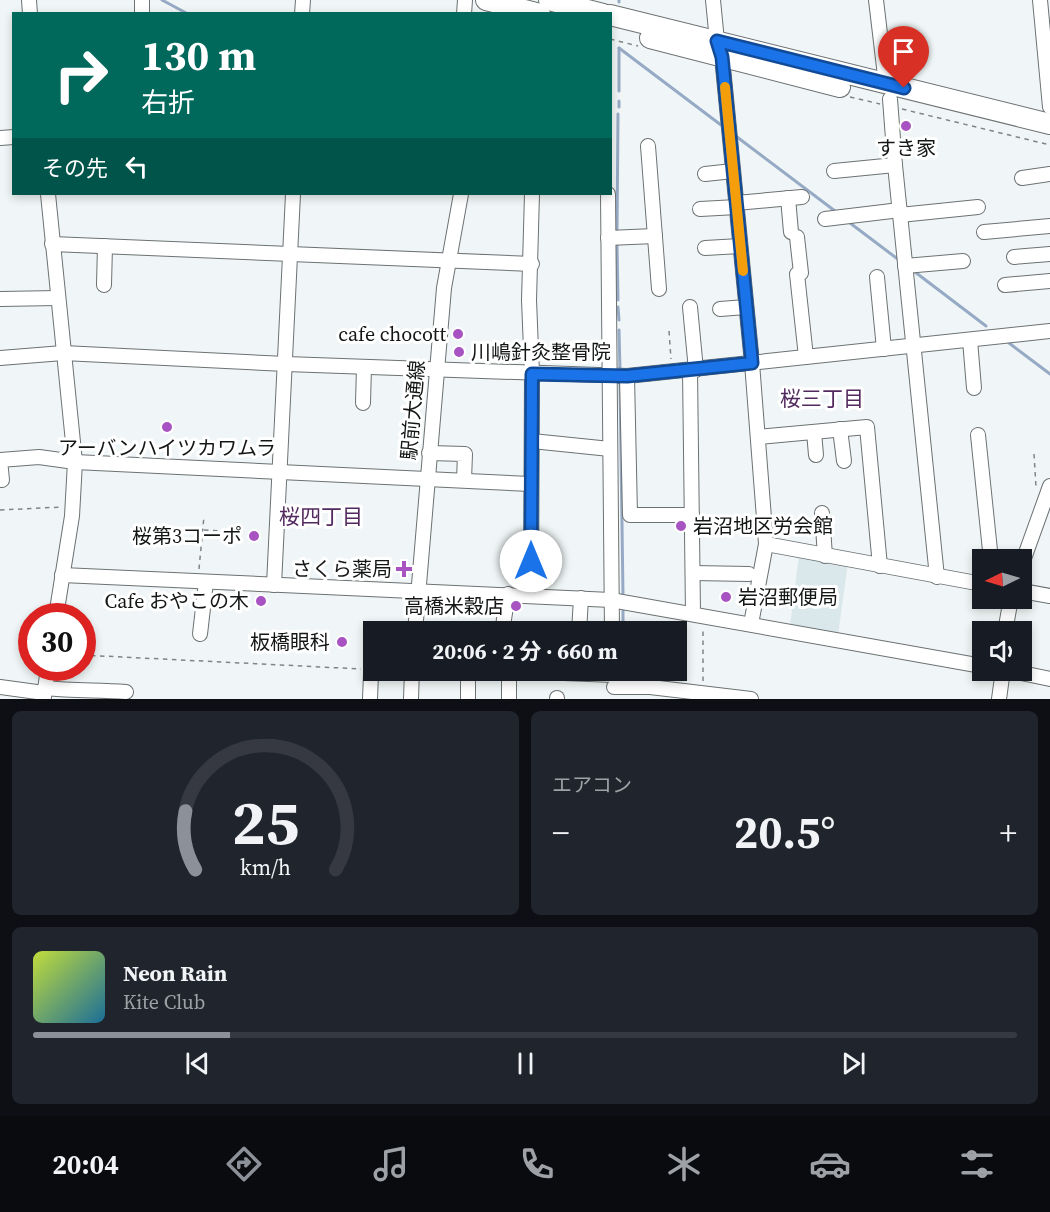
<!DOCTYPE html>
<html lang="ja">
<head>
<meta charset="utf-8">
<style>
	body { margin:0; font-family:"Source Serif 4","Noto Sans JP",serif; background:#20242c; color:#f1f3f6; height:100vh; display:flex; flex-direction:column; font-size:22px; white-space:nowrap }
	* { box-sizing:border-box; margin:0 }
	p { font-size:20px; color:#9ea1a6 }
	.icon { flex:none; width:33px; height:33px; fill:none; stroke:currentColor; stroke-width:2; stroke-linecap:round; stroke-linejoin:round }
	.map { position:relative; height:699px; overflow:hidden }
	.drawer { display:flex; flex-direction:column; gap:12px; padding:12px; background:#0d0f14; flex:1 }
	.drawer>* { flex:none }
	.top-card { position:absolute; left:12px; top:12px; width:600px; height:183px; border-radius:0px; box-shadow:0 3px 9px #0003; background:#00695c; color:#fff; overflow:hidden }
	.needle { width:39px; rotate:265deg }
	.fabs { position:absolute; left:972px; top:549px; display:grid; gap:12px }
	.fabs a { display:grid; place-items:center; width:60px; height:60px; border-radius:0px; background:#171b24; box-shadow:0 3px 9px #0003; font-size:30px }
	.speed { position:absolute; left:18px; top:603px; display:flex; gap:12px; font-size:30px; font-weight:700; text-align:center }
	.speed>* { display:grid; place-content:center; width:78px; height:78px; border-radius:50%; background:#171b24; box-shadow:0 3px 9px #0003; line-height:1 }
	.speed .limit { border:9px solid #d22; background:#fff; color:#111 }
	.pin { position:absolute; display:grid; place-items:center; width:51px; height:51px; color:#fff; margin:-62px -26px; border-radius:50% 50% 50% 0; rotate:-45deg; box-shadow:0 0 6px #0007 }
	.pin .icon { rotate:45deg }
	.me { position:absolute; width:66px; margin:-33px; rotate:0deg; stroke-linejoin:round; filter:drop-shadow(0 0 4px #0008) }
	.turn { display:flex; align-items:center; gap:21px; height:126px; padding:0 30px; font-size:27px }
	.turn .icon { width:78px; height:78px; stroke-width:2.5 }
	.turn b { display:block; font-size:42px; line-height:51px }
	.then { display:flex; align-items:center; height:57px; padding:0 30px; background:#0003; gap:12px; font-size:22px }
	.big { font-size:45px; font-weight:700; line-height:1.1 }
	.drawer .tile { flex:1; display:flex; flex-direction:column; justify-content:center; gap:9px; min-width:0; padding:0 21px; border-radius:9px; background:#20242c }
	.drawer .dial { align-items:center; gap:0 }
	.dial svg { height:156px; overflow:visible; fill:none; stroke:#363941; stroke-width:7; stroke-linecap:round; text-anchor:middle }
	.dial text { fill:#f1f3f6; stroke:none }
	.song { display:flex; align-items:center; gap:18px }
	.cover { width:72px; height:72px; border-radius:9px; background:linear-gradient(135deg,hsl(70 70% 55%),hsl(200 70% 35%)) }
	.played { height:6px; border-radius:3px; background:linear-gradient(90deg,#8c9099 20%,#363941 20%) }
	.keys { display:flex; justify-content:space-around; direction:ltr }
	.heat { display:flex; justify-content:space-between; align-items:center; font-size:33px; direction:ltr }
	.drawer .tiles { flex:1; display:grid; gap:12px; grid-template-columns:1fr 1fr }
	.tile:last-child { grid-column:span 2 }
	.trip { position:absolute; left:363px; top:621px; width:324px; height:60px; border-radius:0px; background:#171b24; box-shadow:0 3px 9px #0003; font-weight:700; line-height:60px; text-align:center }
	.tabs { display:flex; height:96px; justify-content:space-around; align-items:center; background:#090b0e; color:#9ea1a6 }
	.tabs .icon { width:42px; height:42px }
	.tabs .active { color:#8c9099 }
	.tabs b { font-size:27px; color:#f1f3f6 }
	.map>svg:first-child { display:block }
</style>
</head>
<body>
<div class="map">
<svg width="1050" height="699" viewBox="0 0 1050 699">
	<rect width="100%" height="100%" fill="#f0f6f7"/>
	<polygon fill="#dae8eb" points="799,555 848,563 838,635 790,625"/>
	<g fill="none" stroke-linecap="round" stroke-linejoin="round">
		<g stroke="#97aac5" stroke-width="3">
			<polyline points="162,0 188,14"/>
			<polyline points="619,0 619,2"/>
			<polyline points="619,48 721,125"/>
			<polyline points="619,91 619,48"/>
			<polyline points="619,101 619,107"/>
			<polyline points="737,137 835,211"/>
			<polyline points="850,223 899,260"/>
			<polyline points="617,234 618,114"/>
			<polyline points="617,244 618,300"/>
			<polyline points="915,272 986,326"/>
			<polyline points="618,307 619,320"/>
			<polyline points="619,330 620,371"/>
			<polyline points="1009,343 1050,374"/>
			<polyline points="620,382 623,595"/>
			<polyline points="623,611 623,632"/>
			<polyline points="624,670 624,681"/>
		</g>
		<defs>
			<g id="minor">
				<polyline points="29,0 30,14"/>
				<polyline points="713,0 717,41 722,57 752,363 766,544 751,624"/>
				<polyline points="876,0 886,84"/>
				<polyline points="1040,0 1050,107"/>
				<polyline points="142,14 142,0"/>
				<polyline points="302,14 303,0"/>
				<polyline points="464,14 465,0"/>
				<polyline points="890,99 895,165 937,577"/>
				<polyline points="0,138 14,137"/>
				<polyline points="648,146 659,289"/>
				<polyline points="834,171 895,165"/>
				<polyline points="705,174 733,171"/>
				<polyline points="1022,178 1050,174"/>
				<polyline points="48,194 75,462 72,516 56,616"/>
				<polyline points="608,194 612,632"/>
				<polyline points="788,198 791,232"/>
				<polyline points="736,203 802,197"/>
				<polyline points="700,209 737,207"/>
				<polyline points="900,215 978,207"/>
				<polyline points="825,219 900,210"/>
				<polyline points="984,232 1050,226"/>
				<polyline points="797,237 801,273 797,274 806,357"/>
				<polyline points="608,238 655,236"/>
				<polyline points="52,244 532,264"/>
				<polyline points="705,248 740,246"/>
				<polyline points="1014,257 1050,254"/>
				<polyline points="905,266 963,261"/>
				<polyline points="877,277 884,349"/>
				<polyline points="104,285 105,246"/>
				<polyline points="1005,285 1050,281"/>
				<polyline points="0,299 58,298"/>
				<polyline points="690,307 696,370"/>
				<polyline points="720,309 746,307"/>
				<polyline points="970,340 974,388"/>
				<polyline points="0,358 63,353 286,364 627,376 1050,331"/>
				<polyline points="690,370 693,614"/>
				<polyline points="627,376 630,515 692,515"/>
				<polyline points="363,403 364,367"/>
				<polyline points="840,429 844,461"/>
				<polyline points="814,432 816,455"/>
				<polyline points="978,435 991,560"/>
				<polyline points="758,437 867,427 880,566"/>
				<polyline points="532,441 610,449"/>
				<polyline points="429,453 465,454 464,480"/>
				<polyline points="2,480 0,460 39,457 75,462 531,484"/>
				<polyline points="822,513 825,556"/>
				<polyline points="766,544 982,584"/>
				<polyline points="1022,564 1050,486"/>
				<polyline points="693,573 749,574"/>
				<polyline points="62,575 611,600 982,666"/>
				<polyline points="274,585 293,194"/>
				<polyline points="1022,591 1050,596"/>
				<polyline points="531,595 532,374 529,300 532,194"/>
				<polyline points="415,632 444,288 461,194"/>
				<polyline points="502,632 508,594"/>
				<polyline points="579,632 581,598"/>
				<polyline points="1005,632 1011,598"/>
				<polyline points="200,634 206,582"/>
				<polyline points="488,670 613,675"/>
				<polyline points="1007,670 1050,679"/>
				<polyline points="0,687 44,693"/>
				<polyline points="614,687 650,687 751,699"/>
				<path d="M45,688C73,691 98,690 126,692"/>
				<polyline points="44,697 48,668"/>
				<polyline points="557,698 557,699"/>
				<polyline points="370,699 371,674"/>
				<polyline points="411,699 412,670"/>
				<polyline points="468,699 468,670"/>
				<polyline points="509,699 509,671"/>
				<polyline points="999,699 1003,670"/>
			</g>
			<g id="highway">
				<polyline points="486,0 540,14"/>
				<polyline points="549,0 603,14"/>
				<polyline points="610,15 1050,124"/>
				<polyline points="650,38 840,87"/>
			</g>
		</defs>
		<use href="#minor" stroke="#6c7172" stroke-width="16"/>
		<use href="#highway" stroke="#6c7172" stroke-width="22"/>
		<g stroke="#808484" stroke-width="1.5" stroke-dasharray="4.5 4.5" stroke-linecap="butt">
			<polyline points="610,39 638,46"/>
			<polyline points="850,97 880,104"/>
			<polyline points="902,109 1050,145"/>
			<polyline points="669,331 671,359"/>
			<polyline points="1034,454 1036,487"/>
			<polyline points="0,510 62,507"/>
			<polyline points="204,530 221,531"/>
			<polyline points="199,569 204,516"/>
			<polyline points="82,655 361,669"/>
			<polyline points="703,681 703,629"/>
		</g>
		<use href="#minor" stroke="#fff" stroke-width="14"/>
		<use href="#highway" stroke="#fff" stroke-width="20"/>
	</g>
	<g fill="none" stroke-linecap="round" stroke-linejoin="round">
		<defs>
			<polyline id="route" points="531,561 532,374 627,376 752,363 722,57 717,41 904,88"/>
		</defs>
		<use href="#route" stroke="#114b97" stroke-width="15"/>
		<use href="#route" stroke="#1a73e8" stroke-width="10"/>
		<polyline stroke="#f59e0b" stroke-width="10" points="725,87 743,271"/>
	</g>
	<g fill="#a853c2" stroke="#fff" stroke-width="2">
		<circle cx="906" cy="126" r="6"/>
		<circle cx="458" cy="334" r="6"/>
		<circle cx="459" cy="352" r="6"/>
		<circle cx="167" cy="427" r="6"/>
		<circle cx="681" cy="526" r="6"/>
		<circle cx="254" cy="536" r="6"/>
		<path d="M401 560h6v6h6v6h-6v6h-6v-6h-6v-6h6z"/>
		<circle cx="726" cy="597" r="6"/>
		<circle cx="261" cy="601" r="6"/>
		<circle cx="516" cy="606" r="6"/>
		<circle cx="342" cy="642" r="6"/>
	</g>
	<g text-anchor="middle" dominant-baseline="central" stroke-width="6" stroke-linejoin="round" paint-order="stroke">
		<g font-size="20" fill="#141616" stroke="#fff" text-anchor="end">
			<text x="906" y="148" text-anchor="middle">すき家</text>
			<text x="446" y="334">cafe chocott</text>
			<text x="471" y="352" text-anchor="start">川嶋針灸整骨院</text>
			<text x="167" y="448" text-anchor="middle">アーバンハイツカワムラ</text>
			<text x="693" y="526" text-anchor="start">岩沼地区労会館</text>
			<text x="242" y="536">桜第3コーポ</text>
			<text x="392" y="569">さくら薬局</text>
			<text x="738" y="597" text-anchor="start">岩沼郵便局</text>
			<text x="249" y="601">Cafe おやこの木</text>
			<text x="504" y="606">高橋米穀店</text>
			<text x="330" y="642">板橋眼科</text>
		</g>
		<g font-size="20" fill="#141616" stroke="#fff">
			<text transform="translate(413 410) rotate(-85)">駅前大通線</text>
		</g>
		<g font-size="21" fill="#52295e" stroke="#fff">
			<text x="822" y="398">桜三丁目</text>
			<text x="321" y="516">桜四丁目</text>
		</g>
	</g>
</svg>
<div class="fabs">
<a><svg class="needle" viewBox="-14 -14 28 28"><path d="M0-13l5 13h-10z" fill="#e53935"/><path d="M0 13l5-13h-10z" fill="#9ea1a6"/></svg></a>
<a><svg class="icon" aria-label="sound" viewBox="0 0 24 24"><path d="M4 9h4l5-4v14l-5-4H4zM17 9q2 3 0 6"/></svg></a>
</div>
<div class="speed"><div class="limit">30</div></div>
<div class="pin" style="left:904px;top:88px;background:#d93025"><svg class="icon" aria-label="arrive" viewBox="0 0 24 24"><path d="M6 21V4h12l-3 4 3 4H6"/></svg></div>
<svg class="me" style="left:531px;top:561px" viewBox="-20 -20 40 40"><circle r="19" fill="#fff"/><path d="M0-13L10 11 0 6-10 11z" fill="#1a73e8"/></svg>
<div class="trip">20:06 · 2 分 · 660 m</div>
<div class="top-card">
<div class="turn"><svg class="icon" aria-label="right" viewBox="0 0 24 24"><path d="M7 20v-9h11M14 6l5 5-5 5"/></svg><div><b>130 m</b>右折</div></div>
<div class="then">その先<svg class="icon" aria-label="left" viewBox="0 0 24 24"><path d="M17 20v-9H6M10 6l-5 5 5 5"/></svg></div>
</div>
</div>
<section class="drawer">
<div class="tiles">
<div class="tile dial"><svg viewBox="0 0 100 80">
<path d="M14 69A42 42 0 1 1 86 69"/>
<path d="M14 69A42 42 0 0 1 9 39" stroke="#8c9099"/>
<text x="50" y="56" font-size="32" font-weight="700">25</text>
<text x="50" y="72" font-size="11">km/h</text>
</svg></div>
<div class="tile"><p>エアコン</p>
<div class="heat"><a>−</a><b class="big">20.5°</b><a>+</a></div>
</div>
<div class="tile">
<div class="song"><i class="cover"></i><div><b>Neon Rain</b><p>Kite Club</p></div></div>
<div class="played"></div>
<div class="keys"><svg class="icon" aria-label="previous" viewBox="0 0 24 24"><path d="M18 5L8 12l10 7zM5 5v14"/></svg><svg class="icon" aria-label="pause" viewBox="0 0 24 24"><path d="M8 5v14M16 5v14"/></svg><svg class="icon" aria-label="next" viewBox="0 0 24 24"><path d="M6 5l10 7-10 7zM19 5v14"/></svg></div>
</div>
</div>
</section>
<nav class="tabs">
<b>20:04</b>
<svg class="icon active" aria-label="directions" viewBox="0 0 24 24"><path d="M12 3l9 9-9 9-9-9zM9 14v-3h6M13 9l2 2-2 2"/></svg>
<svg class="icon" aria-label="music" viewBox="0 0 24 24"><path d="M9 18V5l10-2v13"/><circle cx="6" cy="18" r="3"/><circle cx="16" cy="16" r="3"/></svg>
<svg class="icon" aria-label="phone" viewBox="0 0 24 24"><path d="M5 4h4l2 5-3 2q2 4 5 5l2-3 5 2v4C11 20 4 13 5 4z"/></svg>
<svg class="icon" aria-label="climate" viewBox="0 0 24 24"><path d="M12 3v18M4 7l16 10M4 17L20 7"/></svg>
<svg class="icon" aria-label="car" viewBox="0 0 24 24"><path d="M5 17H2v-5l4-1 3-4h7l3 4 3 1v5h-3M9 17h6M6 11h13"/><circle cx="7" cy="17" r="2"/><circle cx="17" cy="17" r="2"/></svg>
<svg class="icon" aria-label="filters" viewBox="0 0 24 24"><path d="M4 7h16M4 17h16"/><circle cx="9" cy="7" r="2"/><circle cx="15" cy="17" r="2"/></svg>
</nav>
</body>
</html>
